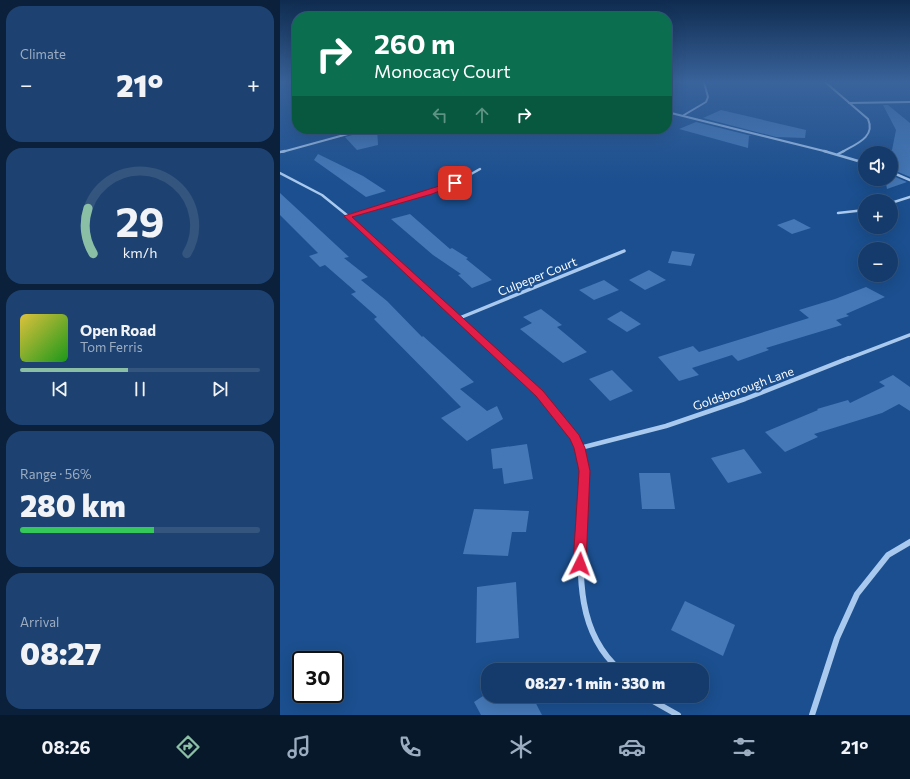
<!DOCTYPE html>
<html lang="en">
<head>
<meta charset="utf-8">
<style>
	body { margin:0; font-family:Commissioner,sans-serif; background:#1d4271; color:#f1f3f6; height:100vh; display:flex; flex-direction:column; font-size:15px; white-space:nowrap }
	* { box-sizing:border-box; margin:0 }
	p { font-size:13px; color:#9dadc1 }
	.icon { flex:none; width:22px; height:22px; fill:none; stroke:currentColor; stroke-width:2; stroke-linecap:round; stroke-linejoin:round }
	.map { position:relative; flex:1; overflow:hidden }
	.side { display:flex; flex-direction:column; gap:6px; padding:6px; background:#0b203b; width:280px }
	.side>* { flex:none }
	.banner { position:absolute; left:12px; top:12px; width:380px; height:122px; border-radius:16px; box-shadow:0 4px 16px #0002,0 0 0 1px #33557e; background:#0b6e4f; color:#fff; overflow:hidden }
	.controls { position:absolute; left:578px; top:146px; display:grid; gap:8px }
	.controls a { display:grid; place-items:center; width:40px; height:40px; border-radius:50%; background:#143b6b; box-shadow:0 4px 16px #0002,0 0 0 1px #33557e; font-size:20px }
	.speed { position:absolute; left:12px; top:651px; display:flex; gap:8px; font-size:20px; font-weight:700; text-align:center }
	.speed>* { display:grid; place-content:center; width:52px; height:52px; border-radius:50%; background:#143b6b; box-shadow:0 4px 16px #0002,0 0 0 1px #33557e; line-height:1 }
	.speed .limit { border:2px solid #111; border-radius:6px; background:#fff; color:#111 }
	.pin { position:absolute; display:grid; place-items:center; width:34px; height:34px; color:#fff; margin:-17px; border-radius:8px; box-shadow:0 2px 6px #0006 }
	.me { position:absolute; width:44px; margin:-22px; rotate:3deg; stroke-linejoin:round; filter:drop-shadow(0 0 3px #0008) }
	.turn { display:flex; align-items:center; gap:14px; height:84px; padding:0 16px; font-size:18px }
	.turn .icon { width:52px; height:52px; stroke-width:2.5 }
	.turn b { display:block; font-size:28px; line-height:34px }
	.lanes { display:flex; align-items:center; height:38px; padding:0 16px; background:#0003; justify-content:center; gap:20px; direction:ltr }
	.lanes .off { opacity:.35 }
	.big { font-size:30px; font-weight:800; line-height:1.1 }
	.side .card { flex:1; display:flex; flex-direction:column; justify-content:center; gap:6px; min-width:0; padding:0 14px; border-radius:16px; background:#1d4271 }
	.side .dial { align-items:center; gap:0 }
	.dial svg { height:104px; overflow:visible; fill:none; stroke:#33557e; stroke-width:7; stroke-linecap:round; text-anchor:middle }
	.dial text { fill:#f1f3f6; stroke:none }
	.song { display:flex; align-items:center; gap:12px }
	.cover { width:48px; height:48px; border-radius:6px; background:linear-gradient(135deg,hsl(50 70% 55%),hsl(120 70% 35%)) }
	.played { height:4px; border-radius:2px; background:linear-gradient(90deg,#8abfa5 45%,#33557e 45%) }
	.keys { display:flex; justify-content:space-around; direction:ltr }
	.heat { display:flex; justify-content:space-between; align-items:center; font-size:22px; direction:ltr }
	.charge { height:6px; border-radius:3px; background:linear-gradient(90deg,#34c759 56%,#33557e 0) }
	.trip { position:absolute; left:201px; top:663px; width:228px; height:40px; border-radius:16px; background:#143b6b; box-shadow:0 4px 16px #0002,0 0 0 1px #33557e; font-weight:800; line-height:40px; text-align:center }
	.dock { display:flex; height:64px; justify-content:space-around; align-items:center; background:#08182b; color:#9dadc1 }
	.dock .icon { width:28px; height:28px }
	.dock .selected { color:#8abfa5 }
	.dock b { font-size:18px; color:#f1f3f6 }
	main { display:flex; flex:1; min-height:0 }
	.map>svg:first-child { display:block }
</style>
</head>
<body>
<main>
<section class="side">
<div class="card"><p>Climate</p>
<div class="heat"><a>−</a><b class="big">21°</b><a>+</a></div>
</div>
<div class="card dial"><svg viewBox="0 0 100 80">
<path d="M14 69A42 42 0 1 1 86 69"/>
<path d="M14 69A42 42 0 0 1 10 34" stroke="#8abfa5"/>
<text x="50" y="56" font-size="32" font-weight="700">29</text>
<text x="50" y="72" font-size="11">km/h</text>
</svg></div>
<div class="card">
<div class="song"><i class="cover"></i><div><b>Open Road</b><p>Tom Ferris</p></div></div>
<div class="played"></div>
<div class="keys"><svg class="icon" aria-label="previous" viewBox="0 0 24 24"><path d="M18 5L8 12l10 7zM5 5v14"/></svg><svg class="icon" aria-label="pause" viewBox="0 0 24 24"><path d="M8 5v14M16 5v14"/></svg><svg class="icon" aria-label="next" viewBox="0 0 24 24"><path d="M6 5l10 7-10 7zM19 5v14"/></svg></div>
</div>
<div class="card"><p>Range · 56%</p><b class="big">280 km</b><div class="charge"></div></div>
<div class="card"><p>Arrival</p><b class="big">08:27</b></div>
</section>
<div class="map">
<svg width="630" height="715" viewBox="0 0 630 715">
	<rect width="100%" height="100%" fill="#1b4f8f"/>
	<g fill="#4478b7">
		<polygon points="603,105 608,105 630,123 630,177 611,169 611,153 599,153 598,149 612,150 616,130"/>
		<polygon points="441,110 526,130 525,138 496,137 423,118"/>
		<polygon points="416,122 472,136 469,136 468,148 399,129"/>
		<polygon points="88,129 97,129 98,145 77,150 65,137 87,131"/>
		<polygon points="38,154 83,176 106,191 86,197 34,160"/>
		<polygon points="611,175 627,182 607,189 605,179 611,179"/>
		<polygon points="0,193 69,257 64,258 88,277 81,280 107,301 142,337 143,336 194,382 180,389 207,411 217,406 223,419 187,441 161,418 181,407 94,319 97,317 71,294 76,292 45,265 40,267 29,256 38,253 0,215"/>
		<polygon points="130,214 170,249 172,248 188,258 186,259 212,280 192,288 178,275 181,274 153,255 111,219"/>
		<polygon points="514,219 531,228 512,234 497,225"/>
		<polygon points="392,251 415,254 411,266 388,263"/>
		<polygon points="369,270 386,280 365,290 349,280"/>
		<polygon points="324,280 339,290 314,300 299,290"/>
		<polygon points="586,287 605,297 566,314 569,316 556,320 562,325 486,348 489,350 458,361 452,355 412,368 419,375 399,381 378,357 413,346 419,352 529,318 519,310 555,299"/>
		<polygon points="261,309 282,325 277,327 307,352 283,363 240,329 252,323 243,317"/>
		<polygon points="341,311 361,324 347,332 327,319"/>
		<polygon points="332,370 353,391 330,401 309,379"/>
		<polygon points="613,375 630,387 630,411 619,404 602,413 534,434 538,437 505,452 485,432 538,410 537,409 568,400 570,403 605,386 599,382"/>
		<polygon points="247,444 253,479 224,484 222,468 213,469 211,449"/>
		<polygon points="464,449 482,473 448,483 431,458"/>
		<polygon points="359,473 390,473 395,509 362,509"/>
		<polygon points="194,509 249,511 246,532 232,532 228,556 183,554"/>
		<polygon points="236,582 239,638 196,643 197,587"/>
		<polygon points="405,601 455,625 443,656 391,630"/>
		<polygon points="203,696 252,696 262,715 201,715 194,702"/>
	</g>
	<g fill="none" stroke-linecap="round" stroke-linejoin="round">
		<g stroke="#a9c9ee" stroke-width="2">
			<path d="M545,82L588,119C596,137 576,144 562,152"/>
			<polyline points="569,103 630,102"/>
			<polyline points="387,112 548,152"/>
			<polyline points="404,115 426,102 428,97 424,82"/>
			<polyline points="2,152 86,129"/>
		</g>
		<g stroke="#a9c9ee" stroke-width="2.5">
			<polyline points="544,151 585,163"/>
			<polyline points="0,152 5,151"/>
			<polyline points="558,154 564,151"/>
			<polyline points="611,172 630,180"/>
			<polyline points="0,173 42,195 68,216 95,242"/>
			<polyline points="611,203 630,197"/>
			<polyline points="558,213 585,210"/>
			<polyline points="68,216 150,192 175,183 200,169"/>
		</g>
		<g stroke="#a9c9ee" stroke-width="3.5">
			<polyline points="94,241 222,359"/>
			<polyline points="177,319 344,251"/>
			<polyline points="567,359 630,335"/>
		</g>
		<g stroke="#a9c9ee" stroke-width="4.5">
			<polyline points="221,358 259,394 295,437 300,448 304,471 302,514"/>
			<polyline points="300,448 386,426 465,399 569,358"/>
		</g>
		<g stroke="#a9c9ee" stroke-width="6">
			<path d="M302,513C300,568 294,630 340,670"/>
			<polyline points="368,696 373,701 398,715"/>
			<polyline points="532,715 557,638 577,594 608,555 630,542"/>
		</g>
	</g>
	<linearGradient id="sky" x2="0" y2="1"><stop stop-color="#0f2b4f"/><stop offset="0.45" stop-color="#39639b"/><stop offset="1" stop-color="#39639b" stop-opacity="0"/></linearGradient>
	<rect width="630" height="182" fill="url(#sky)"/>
	<polygon fill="#e11d48" stroke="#92132f" points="175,181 178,183 177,184 152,194 72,217 263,391 299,435 305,448 310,471 306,564 304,568 300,570 295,568 293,564 299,471 294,448 290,439 256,396 64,216"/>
	<g text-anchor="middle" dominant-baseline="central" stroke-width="4" stroke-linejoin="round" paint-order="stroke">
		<g font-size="12" fill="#fff" stroke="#1b4f8f">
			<text transform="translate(257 276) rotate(-22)">Culpeper Court</text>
			<text transform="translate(463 388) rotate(-20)">Goldsborough Lane</text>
		</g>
	</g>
</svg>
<div class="controls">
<a><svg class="icon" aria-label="sound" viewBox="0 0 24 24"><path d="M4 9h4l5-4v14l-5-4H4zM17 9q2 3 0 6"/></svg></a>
<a>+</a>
<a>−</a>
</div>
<div class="speed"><div class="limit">30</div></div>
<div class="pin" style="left:175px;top:183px;background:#d93025"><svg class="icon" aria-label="arrive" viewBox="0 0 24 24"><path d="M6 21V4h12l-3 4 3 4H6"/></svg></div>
<svg class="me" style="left:300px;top:564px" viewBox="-20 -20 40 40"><path d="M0-17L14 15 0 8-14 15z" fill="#e11d48" stroke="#fff" stroke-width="4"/></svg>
<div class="trip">08:27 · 1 min · 330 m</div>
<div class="banner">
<div class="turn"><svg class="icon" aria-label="right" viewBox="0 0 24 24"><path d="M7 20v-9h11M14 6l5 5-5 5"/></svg><div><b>260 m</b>Monocacy Court</div></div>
<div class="lanes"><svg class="icon off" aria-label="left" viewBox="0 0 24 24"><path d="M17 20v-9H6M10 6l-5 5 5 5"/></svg><svg class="icon off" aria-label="ahead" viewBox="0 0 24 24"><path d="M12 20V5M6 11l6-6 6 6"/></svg><svg class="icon" aria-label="right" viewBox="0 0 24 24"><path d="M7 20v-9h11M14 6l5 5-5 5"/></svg></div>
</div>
</div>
</main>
<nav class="dock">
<b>08:26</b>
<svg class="icon selected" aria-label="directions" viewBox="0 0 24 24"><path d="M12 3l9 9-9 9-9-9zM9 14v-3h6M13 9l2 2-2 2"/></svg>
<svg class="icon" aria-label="music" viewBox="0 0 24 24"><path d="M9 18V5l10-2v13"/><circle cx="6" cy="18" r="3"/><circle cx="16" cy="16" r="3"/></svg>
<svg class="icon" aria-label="phone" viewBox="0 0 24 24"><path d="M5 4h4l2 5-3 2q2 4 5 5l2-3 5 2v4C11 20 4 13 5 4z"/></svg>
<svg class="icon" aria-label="climate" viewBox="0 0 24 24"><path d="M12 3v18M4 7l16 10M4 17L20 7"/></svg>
<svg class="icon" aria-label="car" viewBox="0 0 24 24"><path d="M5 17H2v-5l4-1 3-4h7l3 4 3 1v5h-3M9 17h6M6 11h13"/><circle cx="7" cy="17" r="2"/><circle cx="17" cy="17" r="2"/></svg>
<svg class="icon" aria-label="filters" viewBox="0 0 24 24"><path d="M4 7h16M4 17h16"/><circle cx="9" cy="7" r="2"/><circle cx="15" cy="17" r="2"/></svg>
<b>21°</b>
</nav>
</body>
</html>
